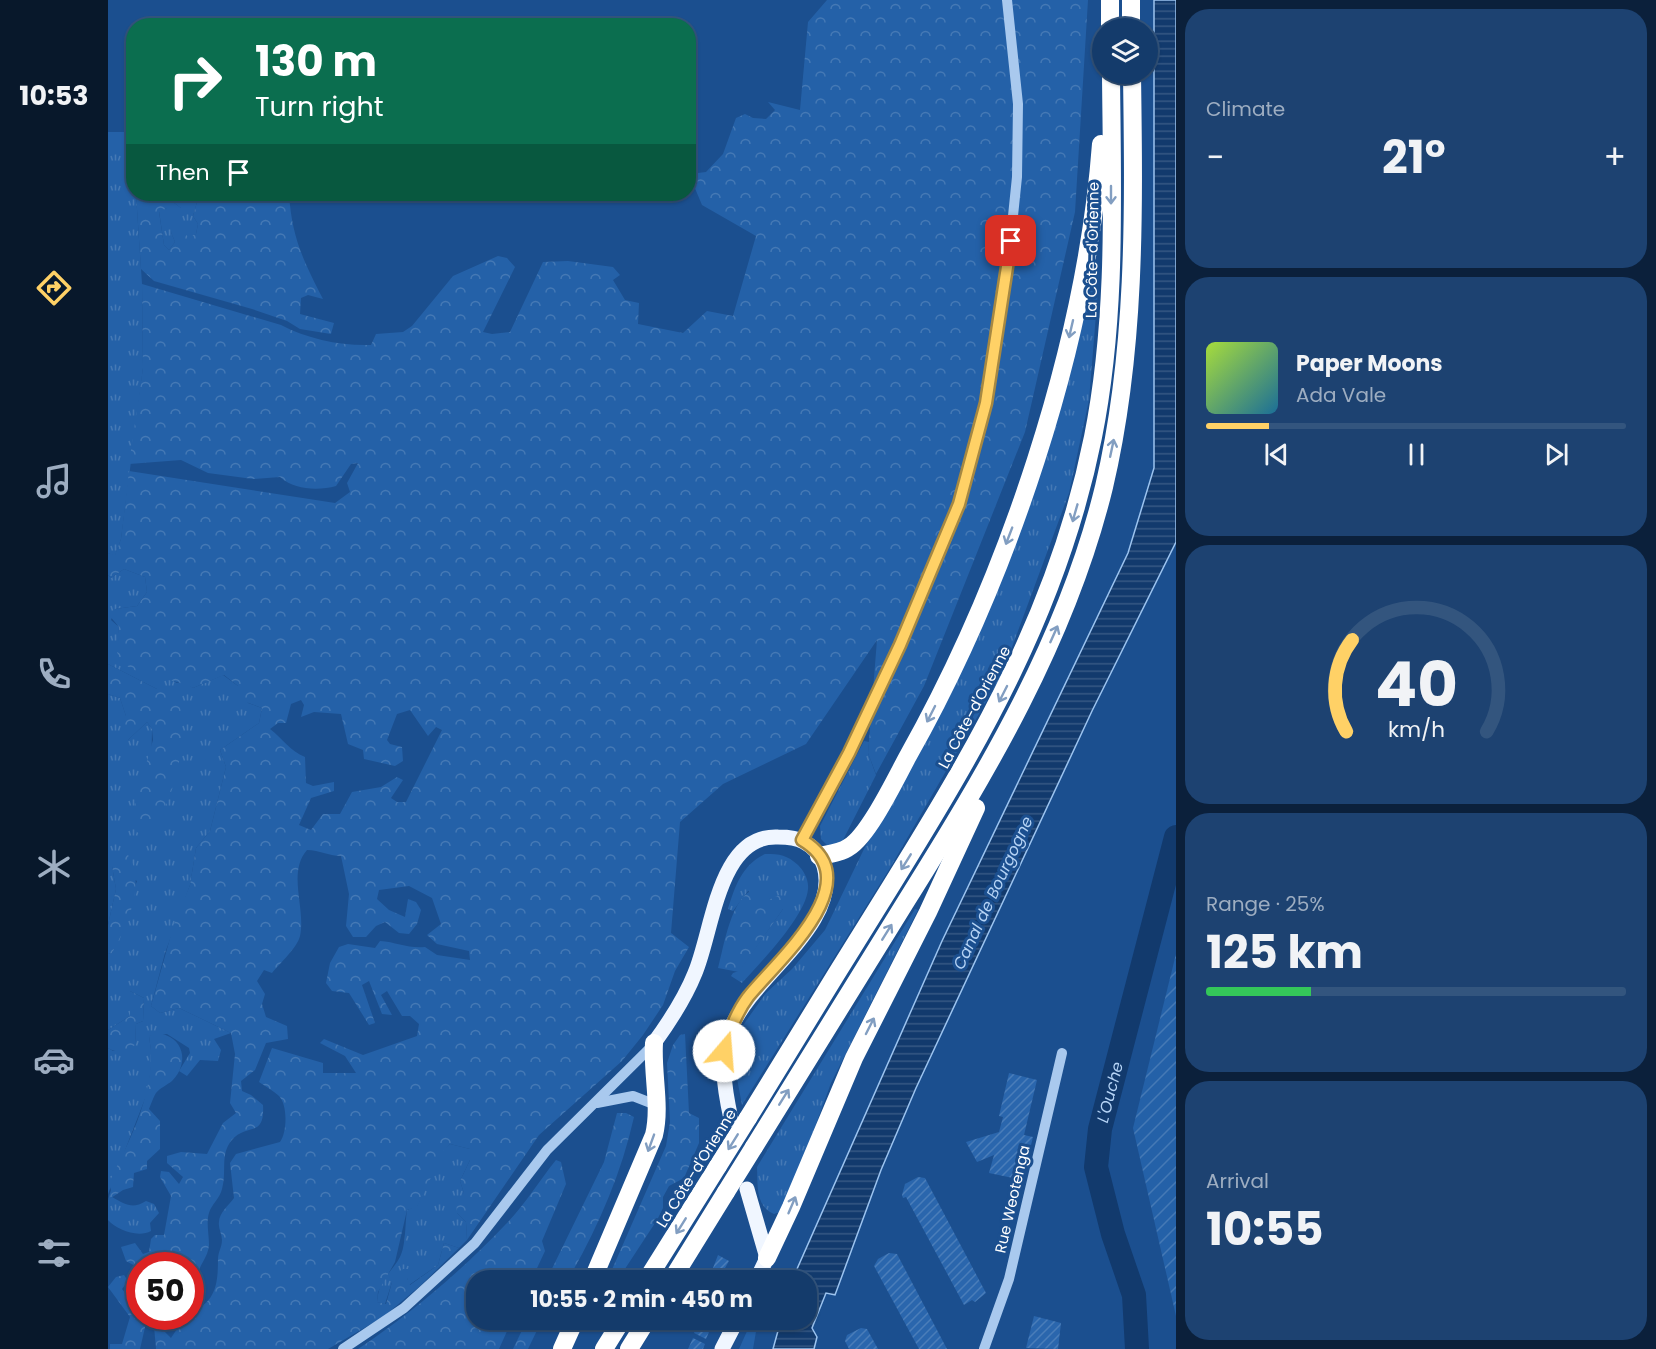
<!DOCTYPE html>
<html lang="en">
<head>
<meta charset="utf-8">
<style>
	body { margin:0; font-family:Poppins,sans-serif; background:#1d4271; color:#f1f3f6; height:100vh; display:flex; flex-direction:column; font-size:22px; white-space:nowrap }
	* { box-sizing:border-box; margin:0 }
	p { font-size:20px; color:#9dadc1 }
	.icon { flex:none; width:33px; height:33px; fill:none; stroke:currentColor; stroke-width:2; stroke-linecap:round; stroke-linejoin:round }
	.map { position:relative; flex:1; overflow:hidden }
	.panel { display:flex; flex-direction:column; gap:9px; padding:9px; background:#0b203b; width:480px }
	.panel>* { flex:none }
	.top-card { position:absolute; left:18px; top:18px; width:570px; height:183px; border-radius:24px; box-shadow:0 2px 4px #0004,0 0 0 2px #33557e; background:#0b6e4f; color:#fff; overflow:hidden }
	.tools { position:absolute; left:984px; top:18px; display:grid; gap:12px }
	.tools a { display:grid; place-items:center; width:66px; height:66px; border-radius:50%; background:#143b6b; box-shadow:0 2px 4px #0004,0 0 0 2px #33557e; font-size:30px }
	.speed { position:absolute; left:18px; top:1252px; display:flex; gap:12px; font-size:30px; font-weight:700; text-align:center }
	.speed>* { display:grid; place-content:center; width:78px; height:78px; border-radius:50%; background:#143b6b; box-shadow:0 2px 4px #0004,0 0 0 2px #33557e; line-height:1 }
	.speed .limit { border:9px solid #d22; background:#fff; color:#111 }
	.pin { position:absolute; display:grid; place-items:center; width:51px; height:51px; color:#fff; margin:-26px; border-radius:12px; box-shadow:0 3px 9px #0006 }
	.me { position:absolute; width:66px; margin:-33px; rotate:18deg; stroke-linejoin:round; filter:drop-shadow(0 0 4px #0008) }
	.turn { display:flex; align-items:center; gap:21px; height:126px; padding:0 30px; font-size:27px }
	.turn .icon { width:78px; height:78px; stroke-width:2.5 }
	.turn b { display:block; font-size:42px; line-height:51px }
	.then { display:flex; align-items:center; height:57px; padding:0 30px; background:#0003; gap:12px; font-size:22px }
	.big { font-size:45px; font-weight:700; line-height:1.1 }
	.panel .widget { flex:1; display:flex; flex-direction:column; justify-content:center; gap:9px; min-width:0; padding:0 21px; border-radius:24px; background:#1d4271 }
	.panel .dial { align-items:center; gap:0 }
	.dial svg { height:156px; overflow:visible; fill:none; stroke:#33557e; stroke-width:7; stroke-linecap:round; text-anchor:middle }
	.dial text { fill:#f1f3f6; stroke:none }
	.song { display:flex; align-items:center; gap:18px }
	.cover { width:72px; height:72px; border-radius:9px; background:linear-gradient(135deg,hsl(80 70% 55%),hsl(200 70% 35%)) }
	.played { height:6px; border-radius:3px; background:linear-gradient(90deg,#ffd166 15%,#33557e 15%) }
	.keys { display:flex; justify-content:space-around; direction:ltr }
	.heat { display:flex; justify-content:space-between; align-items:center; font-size:33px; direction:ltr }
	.charge { height:9px; border-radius:4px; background:linear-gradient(90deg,#34c759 25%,#33557e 0) }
	.trip { position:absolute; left:358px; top:1270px; width:351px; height:60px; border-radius:24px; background:#143b6b; box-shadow:0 2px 4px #0004,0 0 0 2px #33557e; font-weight:700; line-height:60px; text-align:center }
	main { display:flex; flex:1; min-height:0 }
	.menu { display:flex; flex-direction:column; width:108px; justify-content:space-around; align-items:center; background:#08182b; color:#9dadc1 }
	.menu .icon { width:42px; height:42px }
	.menu .selected { color:#ffd166 }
	.menu b { font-size:27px; color:#f1f3f6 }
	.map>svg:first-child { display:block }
</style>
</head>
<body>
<main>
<nav class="menu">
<b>10:53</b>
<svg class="icon selected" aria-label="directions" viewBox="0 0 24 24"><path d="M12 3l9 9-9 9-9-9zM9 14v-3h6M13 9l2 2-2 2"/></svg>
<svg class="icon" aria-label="music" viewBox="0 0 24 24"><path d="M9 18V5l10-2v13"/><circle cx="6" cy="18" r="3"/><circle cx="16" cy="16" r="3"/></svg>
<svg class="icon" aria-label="phone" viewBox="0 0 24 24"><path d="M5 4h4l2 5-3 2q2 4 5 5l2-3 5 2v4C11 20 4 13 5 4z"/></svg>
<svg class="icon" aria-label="climate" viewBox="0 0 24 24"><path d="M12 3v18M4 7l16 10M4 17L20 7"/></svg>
<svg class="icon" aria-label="car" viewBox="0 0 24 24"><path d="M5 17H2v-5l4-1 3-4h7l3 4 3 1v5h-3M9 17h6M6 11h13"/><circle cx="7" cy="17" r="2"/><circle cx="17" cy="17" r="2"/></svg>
<svg class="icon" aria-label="filters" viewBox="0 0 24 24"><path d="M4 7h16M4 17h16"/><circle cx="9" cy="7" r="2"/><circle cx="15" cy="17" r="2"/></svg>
</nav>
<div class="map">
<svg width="1068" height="1349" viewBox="0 0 1068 1349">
	<defs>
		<pattern id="grass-tufts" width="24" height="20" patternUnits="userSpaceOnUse" patternTransform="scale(1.5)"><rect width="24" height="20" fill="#2461a8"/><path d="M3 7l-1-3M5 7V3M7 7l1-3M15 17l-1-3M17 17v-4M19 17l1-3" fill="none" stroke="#4579b5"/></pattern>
		<pattern id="forest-crowns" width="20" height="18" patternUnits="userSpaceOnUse" patternTransform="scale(1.5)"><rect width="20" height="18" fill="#2461a8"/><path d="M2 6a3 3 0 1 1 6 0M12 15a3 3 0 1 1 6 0" fill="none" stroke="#4579b5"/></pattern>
		<pattern id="garden-furrows" width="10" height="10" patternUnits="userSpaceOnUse" patternTransform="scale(1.5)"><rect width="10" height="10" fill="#2461a8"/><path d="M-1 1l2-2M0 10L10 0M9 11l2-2" fill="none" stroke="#4579b5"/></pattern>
		<pattern id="water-rules" width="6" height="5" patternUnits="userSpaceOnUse" patternTransform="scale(1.5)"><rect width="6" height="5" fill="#123a6d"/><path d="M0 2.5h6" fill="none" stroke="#365883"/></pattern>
		<pattern id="building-hatch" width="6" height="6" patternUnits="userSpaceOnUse" patternTransform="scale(1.5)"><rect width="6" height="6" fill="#2a66ad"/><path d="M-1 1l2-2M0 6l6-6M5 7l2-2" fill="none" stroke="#4a7db9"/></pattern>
	</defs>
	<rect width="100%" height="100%" fill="#1b4f8f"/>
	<g fill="url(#grass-tufts)">
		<polygon points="0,132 24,132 26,194 28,194 34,284 35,368 13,539 7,556 0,553"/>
		<polygon points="54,194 85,194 89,202 85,216 90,224 88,234 80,238 70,225 63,232 67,242 61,250 56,245 51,211 59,208 73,208"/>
		<polygon points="992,265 981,400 961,493 894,674 782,868 634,1105 625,1057 633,1028 658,993 684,969 717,930 756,849 843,690 985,267"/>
		<polygon points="16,569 37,577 39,592 29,606 7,609 3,620 11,627 9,652 69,683 78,683 85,688 115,675 130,686 140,703 154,708 151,723 112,750 118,767 102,831 88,848 82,885 57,953 43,1006 52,1013 71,1008 123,1033 106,1039 113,1050 110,1061 92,1060 79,1076 71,1071 82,1053 81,1048 59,1034 41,1036 44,1058 40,1091 0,1194 0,1048 5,1051 27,1045 28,1024 35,1021 36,998 22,991 22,1016 0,1030 0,954 4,953 29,881 4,866 8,889 0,925 0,694 12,698 18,716 20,740 39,722 44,729 42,835 49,689 0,664 0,575 3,578"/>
		<polygon points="756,741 761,742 760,753 768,775 734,842 720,846 713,839 712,826"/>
		<path d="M657,854C672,854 679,855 690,865C695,870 701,879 700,889C698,916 652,963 634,983L623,976L625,973L631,971L675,909V898L663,899L640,891L625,911L620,909C627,886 634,865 657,854Z"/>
		<path d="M807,909L810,910L723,1083L681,1198L672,1212L666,1214C647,1206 650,1185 649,1167Z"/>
		<path d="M342,1144L362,1149V1160L352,1181L356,1193L349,1213L358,1222L359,1240L351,1248L336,1243L330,1265L301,1285L299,1278L284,1282L277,1304L269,1302C271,1278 282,1275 292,1257C298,1246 297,1223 299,1210L309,1206L335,1150Z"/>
		<path d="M4,1197C17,1204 24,1210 38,1201L46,1204L51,1213L42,1223L43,1231C30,1238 9,1230 0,1220V1200Z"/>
	</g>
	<g fill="url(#forest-crowns)" fill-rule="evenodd">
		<path d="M719,0H980L967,212L917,432L816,686L768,774L760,753L769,640L698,744L615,784L572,822L563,933L581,947L567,971L555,1005L535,1035L514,1061L431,1135L359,1240L358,1222L349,1213L348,1202L356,1193L352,1181L362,1160V1149L342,1144L336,1150L309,1207L299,1210L287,1262L270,1292L269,1302L278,1304L284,1282L295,1269H301L299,1278L302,1285L330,1265L336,1243L351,1248L312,1286L275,1317L220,1349H48L46,1326L38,1323L32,1349H2V1344H14L22,1317L0,1287L8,1277L16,1275L20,1281L14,1289L22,1299L31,1294L32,1317H63L57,1332L63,1338L77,1317H82L83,1312C108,1302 110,1284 110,1259C110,1252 114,1247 114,1240C114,1234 110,1228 111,1222C111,1213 121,1205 126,1198L122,1163L128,1154L172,1142C179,1133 180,1105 171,1096C166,1091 158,1087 151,1082L164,1048L215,1063V1073H248L237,1056L212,1043L216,1039L255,1055L309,1036L311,1024L302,1016H294L279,991L273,995L284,1015L274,1014L261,981L254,985L267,1023L261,1025L241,993L224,991L218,983L222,963L231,947L240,944L267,948L272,941C288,942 301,949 317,947L329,955L362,960L361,951L329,944L319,935L333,924L324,898L301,886L271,890L269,899L281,910L297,917L300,899L308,902L313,910L309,924L301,934L291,933L277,922L268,926L258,937H245L238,926L241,894L233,856C220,856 212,850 199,850C179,873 198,908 192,936C189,948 172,963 164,973L156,970L149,981L157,994L154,1004L158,1017L179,1026L180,1039L158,1043L147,1070L133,1081L134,1091L143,1095L155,1105C157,1139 138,1122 123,1141C112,1155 119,1172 114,1189C112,1198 103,1205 101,1213C98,1222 101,1235 101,1245C99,1265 82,1267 96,1292L93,1297L83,1298L82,1266H32L31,1268L18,1261L13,1247L27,1243L35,1254L41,1252L43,1239L47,1235H56L63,1196L52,1177L53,1171L61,1172L71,1184L75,1177L59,1163V1156L73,1152L99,1154L115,1123L128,1113L122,1103L127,1054L123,1033L71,1008L52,1013L43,1006L66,924L82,885L88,848L102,831L118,767L112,750L151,723L154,708L130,699V686L116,675L85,688C68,677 16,679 9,652C8,645 10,634 11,627L1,615L7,609L29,606L39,592L37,577L16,569L3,578L0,575V553L7,555L13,539L21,471L227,503L242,492L239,483L250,463L243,464L228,486C210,491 187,490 172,477L145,479L100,473L73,460L21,464L35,368L34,284L173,325C200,339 232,346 263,345L268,334L295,332L304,326L345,276L390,256L399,258L407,267L375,332L384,334L402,332L435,262L460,261L505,267L512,275L505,280L517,300L531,303L530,324L575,333L599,311L625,316L648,236L594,205L581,174V166L590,173L598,172L615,154L628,118L637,114L645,118L658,119L667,110L660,102L692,110L700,22ZM193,700L196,705L193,717L206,712L233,714L240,744L255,750L256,759L287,766L295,761L294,747L282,744L279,740L289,714L302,710L320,736L328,727L334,730L298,802H289L283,798L295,780L289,777L273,787L244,792L232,814H215L203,830L191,825L203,798L226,791V782L205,786L198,783L197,757C182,751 175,739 162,729L170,723H178L183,704Z"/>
		<path d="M28,194H54L73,208L70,214L59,208L51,212L56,245L61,250L67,242L63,232L65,225L70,224L80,237L88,234L90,224L85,216L89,202L85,194H181C184,238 195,260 215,299L200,295L193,298L192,314L226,323L223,334L192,329L179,321L144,309L46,281L33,269Z"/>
		<path d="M0,664L49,689H69C81,739 70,792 42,835L34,836L29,832L23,817L45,740L44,729L39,722L20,740L15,737L18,716L12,698L0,694Z"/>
		<path d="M20,855C39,882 19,926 4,953L0,954V925L8,889L4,866L10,857Z"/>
		<path d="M647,889L663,899L671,895L675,897V909L631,972L610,968C616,946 623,896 647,889Z"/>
		<path d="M22,991L36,998L35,1021L28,1024L27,1045C19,1051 9,1054 0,1048V1030L22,1016Z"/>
		<path d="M49,1033C76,1036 82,1063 64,1081C59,1085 52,1088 48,1093C46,1096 43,1104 41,1109L52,1121V1149L39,1161V1169L26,1173L25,1187L15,1190L0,1200L3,1190L1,1183C23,1137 50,1088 41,1036Z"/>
		<polygon points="577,1034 581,1113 591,1118 591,1143 576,1178 561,1186 555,1197 555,1208 549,1220 509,1281 499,1281 558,1146 562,1122 559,1063 565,1045 572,1035"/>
		<path d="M509,1113H518L526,1117C513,1175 489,1230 459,1281H438L496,1162Z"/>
		<path d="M448,1160L453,1162L458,1184L434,1241L437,1251L423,1281H369V1320H404L391,1349H250C304,1313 352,1272 397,1225C416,1206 431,1181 448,1160Z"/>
		<polygon points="419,1320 434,1320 420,1349 405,1349"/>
	</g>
	<polygon fill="url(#garden-furrows)" points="1068,954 1068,1316 1025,1128"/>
	<polygon fill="#2461a8" points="644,1320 650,1320 645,1349 631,1349"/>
	<polygon fill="url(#water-rules)" stroke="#9cc4f0" stroke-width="1.5" points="1046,0 1068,0 1068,542 984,711 808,1088 773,1170 727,1295 718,1293 704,1328 709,1337 706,1349 665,1349 673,1320 699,1320 699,1281 685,1281 685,1278 834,941 1020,553 1046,468"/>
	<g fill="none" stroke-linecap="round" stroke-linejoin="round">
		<path stroke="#123a6d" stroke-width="24" id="s1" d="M1029,1349L1026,1295L1005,1234L988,1167L992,1129L1068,837"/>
	</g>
	<g fill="url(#building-hatch)">
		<polygon points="901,1073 929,1080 916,1135 925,1137 919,1161 910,1158 905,1178 881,1173 886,1155 869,1162 858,1142 891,1132 895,1117 891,1116"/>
		<polygon points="810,1177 817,1178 878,1293 867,1302 864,1300 856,1305 798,1197 795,1198 794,1195 797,1184"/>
		<polygon points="781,1253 789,1254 839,1349 811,1349 766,1266 770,1259"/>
		<polygon points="610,1255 621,1261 617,1268 627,1273 623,1281 600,1281"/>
		<polygon points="926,1316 953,1323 950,1349 918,1348"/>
		<polygon points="591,1320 606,1320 598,1339 586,1333"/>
		<polygon points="753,1328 759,1329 770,1349 741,1349 737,1341 739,1335"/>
		<polygon points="585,1338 597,1344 595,1349 580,1349"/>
	</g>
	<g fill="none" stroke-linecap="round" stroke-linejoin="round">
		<g stroke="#a9c9ee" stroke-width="10">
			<polyline points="694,840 741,753 839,538 864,461 878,403 898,284 909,177 910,104 899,0"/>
			<polyline points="489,1103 525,1096 548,1105"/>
			<polyline points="235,1349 296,1308 367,1243 439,1150 544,1046"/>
			<polyline points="876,1349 901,1279 954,1053"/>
		</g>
		<g stroke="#f0f6ff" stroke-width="15">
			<path d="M546,1043C562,1021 577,998 587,973C605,931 610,834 670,837C679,837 689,838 696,842C706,847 713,856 716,866C733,924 645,976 624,1026C611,1057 616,1087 623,1119"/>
			<polyline points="639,1189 659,1258 648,1281"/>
			<polyline points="614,1349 629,1320"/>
		</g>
		<g stroke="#fff" stroke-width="18">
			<polyline points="1002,0 1002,28"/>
			<polyline points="1023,0 1023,28"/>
			<path d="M711,856C721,854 733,853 741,847C761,835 788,778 800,756C899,580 978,346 993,144"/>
			<path d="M640,1118C687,1041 735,963 783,886C873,741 951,607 985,437C1009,317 1004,195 1003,74"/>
			<path d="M646,1147C696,1066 747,985 797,903C879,772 959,639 996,487C1028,351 1026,213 1024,74"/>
			<polyline points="659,1258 683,1207 746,1058 820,912 868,808"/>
			<path d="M484,1281L546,1135C553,1106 544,1074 546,1043"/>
			<polyline points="538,1281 610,1166"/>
			<polyline points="563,1281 618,1192"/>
			<polyline points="454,1349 467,1320"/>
			<polyline points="496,1349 514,1320"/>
			<polyline points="521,1349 539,1320"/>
		</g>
		<g stroke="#fff" stroke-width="18">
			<polyline points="610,1166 640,1118"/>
			<polyline points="618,1192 646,1147"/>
		</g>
	</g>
	<defs><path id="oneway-shaft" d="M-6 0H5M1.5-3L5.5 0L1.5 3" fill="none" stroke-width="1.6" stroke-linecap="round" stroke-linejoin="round" transform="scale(1.5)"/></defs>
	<g stroke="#829ec1">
		<use href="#oneway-shaft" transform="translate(1003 195) rotate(90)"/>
		<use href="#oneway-shaft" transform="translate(963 329) rotate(103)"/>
		<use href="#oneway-shaft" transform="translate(1004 448) rotate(-78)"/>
		<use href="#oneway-shaft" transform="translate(967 513) rotate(106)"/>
		<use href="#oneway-shaft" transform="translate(901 536) rotate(111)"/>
		<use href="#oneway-shaft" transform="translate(946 634) rotate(-66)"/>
		<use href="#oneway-shaft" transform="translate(895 694) rotate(117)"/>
		<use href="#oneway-shaft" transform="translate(823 714) rotate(117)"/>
		<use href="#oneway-shaft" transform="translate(798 862) rotate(122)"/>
		<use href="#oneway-shaft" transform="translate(779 932) rotate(-58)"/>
		<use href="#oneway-shaft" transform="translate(762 1026) rotate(-63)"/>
		<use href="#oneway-shaft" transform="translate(676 1097) rotate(-58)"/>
		<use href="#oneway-shaft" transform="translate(625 1142) rotate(122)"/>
		<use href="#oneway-shaft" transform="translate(543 1143) rotate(110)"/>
		<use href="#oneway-shaft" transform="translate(684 1205) rotate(-67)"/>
		<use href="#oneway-shaft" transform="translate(573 1226) rotate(122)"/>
	</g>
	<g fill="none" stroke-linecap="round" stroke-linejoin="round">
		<defs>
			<path id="route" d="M616,1051C621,1032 628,1013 640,997C668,962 764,881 694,840L741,753L792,645L851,504L878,403L903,241"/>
		</defs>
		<use href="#route" stroke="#a68842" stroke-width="15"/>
		<use href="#route" stroke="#ffd166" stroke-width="10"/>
	</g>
	<g text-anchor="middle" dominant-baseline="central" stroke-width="6" stroke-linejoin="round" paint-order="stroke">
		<g font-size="15" fill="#fff" stroke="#1b4f8f">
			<text transform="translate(984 250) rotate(-89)">La Côte-d'Orienne</text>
			<text transform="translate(866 707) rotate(-62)">La Côte-d'Orienne</text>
			<text transform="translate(588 1168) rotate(-58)">La Côte-d'Orienne</text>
			<text transform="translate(904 1199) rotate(-77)">Rue Weotenga</text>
		</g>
		<g font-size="16" font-style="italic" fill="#b5d3f5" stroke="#1b4f8f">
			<text transform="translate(885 893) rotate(-65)">Canal de Bourgogne</text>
			<text stroke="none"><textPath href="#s1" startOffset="264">L'Ouche</textPath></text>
		</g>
	</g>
</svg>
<div class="tools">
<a><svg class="icon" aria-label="layers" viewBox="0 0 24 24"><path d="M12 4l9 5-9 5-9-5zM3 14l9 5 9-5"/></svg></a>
</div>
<div class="speed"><div class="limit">50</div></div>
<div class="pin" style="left:903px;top:241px;background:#d93025"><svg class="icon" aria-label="arrive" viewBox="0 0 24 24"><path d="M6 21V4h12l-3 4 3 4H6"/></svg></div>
<svg class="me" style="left:616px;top:1051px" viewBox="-20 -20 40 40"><circle r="19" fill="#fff"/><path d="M0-13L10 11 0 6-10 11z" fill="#ffd166"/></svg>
<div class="trip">10:55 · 2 min · 450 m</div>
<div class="top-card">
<div class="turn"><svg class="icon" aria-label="right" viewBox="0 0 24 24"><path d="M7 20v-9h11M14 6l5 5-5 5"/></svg><div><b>130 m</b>Turn right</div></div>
<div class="then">Then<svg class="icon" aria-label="arrive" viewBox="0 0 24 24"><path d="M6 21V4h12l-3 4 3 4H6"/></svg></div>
</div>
</div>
<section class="panel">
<div class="widget"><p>Climate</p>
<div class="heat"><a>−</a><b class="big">21°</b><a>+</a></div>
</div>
<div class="widget">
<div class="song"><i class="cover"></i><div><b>Paper Moons</b><p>Ada Vale</p></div></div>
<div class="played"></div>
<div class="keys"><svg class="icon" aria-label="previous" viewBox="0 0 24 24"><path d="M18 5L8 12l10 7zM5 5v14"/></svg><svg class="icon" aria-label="pause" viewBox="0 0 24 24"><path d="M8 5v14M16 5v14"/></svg><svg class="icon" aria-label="next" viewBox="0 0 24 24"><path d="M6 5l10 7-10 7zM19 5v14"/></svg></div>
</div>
<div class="widget dial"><svg viewBox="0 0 100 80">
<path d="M14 69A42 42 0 1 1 86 69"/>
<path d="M14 69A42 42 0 0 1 17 22" stroke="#ffd166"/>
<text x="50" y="56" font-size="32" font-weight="700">40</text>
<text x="50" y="72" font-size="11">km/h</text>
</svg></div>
<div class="widget"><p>Range · 25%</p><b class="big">125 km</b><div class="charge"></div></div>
<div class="widget"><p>Arrival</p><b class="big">10:55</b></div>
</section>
</main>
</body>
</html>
